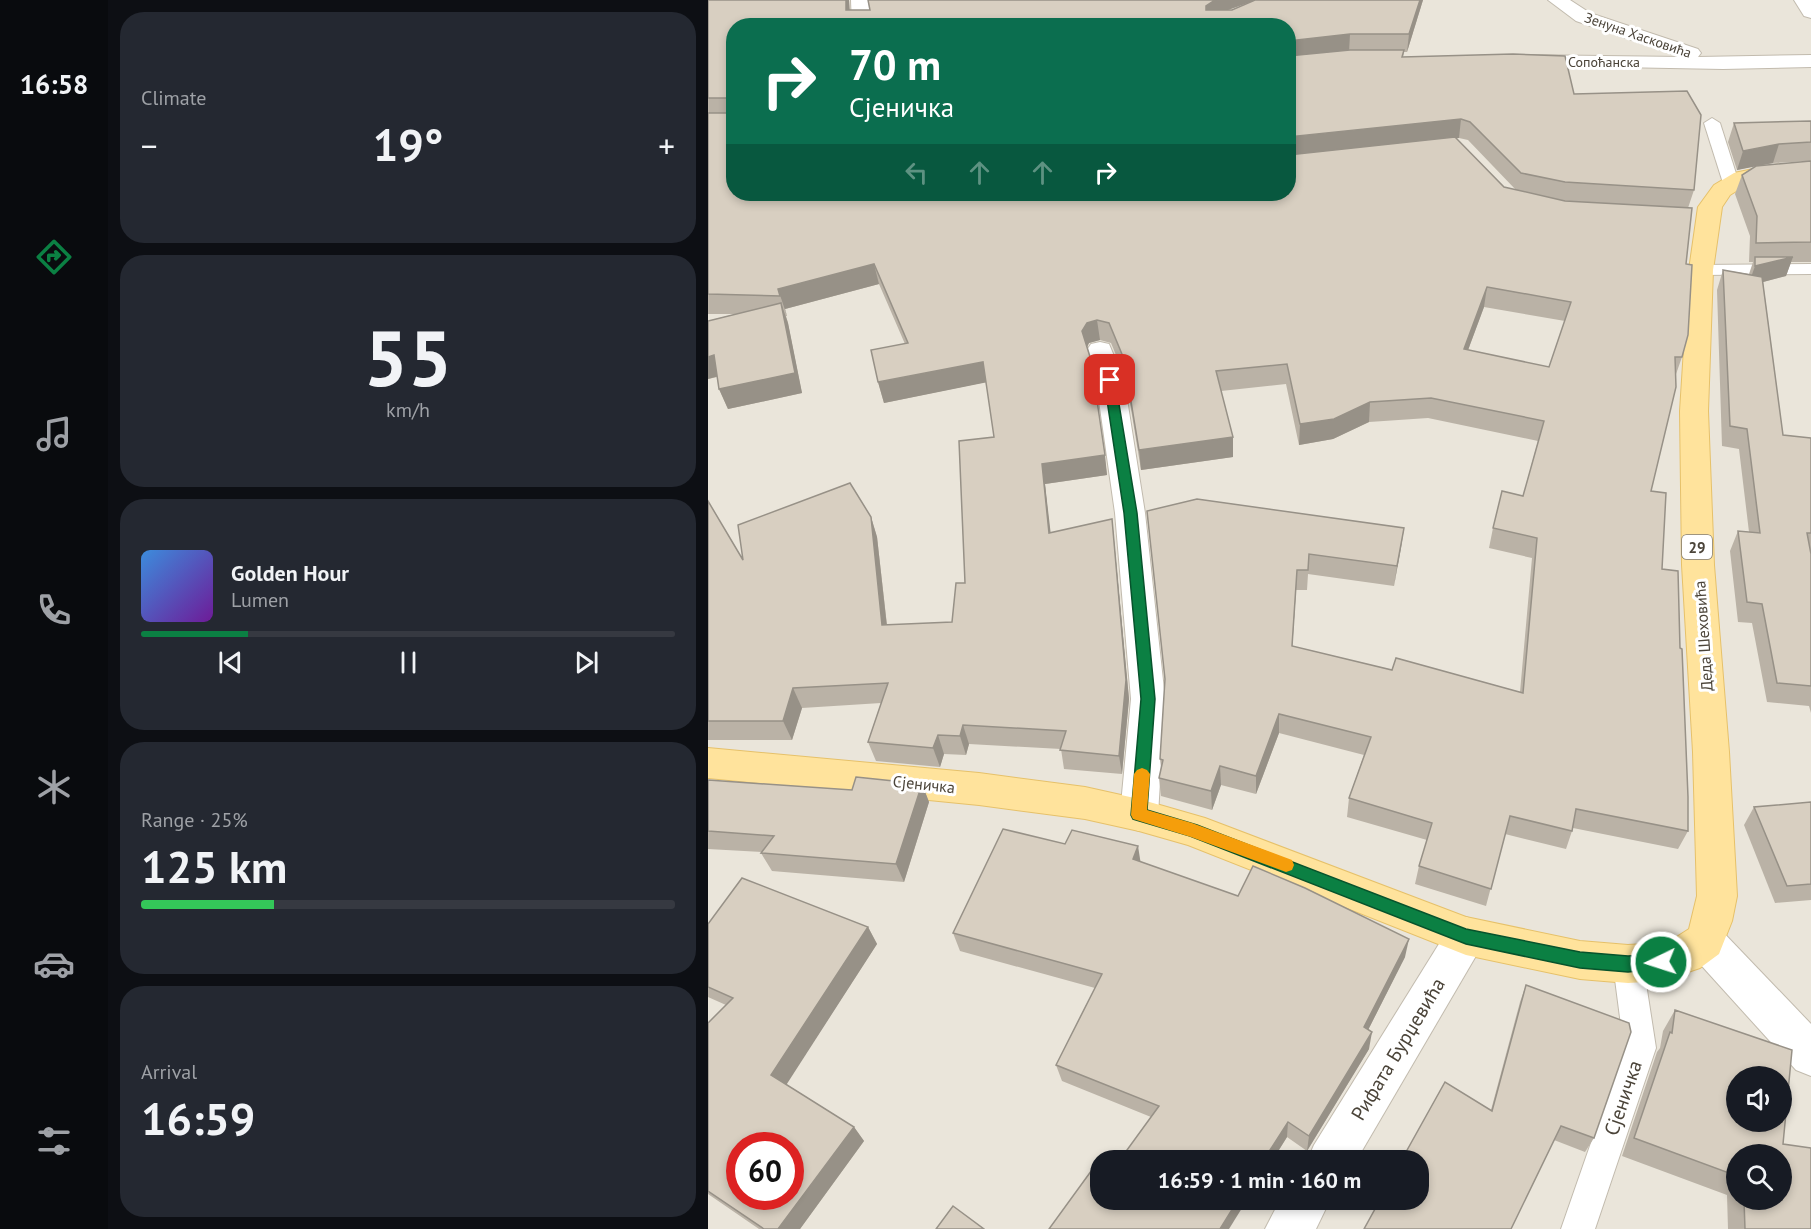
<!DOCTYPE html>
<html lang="en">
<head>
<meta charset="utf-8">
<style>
	body { margin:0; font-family:"PT Sans",sans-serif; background:#242831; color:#f1f3f6; height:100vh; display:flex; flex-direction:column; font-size:22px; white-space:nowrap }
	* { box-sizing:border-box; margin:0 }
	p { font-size:20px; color:#9ea1a6 }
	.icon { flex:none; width:33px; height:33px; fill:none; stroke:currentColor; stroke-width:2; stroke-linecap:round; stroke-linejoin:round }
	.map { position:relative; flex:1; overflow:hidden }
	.drawer { display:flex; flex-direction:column; gap:12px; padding:12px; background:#0d0f14; width:600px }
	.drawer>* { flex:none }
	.banner { position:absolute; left:18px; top:18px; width:570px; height:183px; border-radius:24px; box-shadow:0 3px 9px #0003; background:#0b6e4f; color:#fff; overflow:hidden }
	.buttons { position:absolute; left:1018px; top:1066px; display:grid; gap:12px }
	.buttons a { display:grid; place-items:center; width:66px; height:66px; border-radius:50%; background:#171b24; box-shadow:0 3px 9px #0003; font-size:30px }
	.speed { position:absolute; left:18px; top:1132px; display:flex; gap:12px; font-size:30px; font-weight:700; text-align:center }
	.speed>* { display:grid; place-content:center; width:78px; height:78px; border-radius:50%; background:#171b24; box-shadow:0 3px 9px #0003; line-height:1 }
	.speed .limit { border:9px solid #d22; background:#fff; color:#111 }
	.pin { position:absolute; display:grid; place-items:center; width:51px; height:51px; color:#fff; margin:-26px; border-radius:12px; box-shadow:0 3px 9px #0006 }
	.me { position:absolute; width:66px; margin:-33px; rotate:266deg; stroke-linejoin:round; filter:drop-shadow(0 0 4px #0008) }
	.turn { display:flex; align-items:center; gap:21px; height:126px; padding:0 24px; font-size:27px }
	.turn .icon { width:78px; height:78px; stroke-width:2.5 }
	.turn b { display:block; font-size:42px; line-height:51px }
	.lanes { display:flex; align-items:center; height:57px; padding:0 24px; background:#0003; justify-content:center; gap:30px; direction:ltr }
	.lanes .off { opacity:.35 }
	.big { font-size:45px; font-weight:600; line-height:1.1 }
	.drawer .tile { flex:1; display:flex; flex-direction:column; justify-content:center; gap:9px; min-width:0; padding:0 21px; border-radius:24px; background:#242831 }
	.drawer .dial { align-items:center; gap:0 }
	.dial b { font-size:78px; line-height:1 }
	.song { display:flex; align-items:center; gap:18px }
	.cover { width:72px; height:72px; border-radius:9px; background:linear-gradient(135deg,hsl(210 70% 55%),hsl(280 70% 35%)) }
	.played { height:6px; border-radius:3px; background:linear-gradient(90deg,#0b8043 20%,#363941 20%) }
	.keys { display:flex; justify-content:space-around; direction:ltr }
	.heat { display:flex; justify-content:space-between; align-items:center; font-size:33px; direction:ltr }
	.charge { height:9px; border-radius:4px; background:linear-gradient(90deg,#34c759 25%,#363941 0) }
	.trip { position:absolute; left:382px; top:1150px; width:339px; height:60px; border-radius:24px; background:#171b24; box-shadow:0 3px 9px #0003; font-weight:600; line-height:60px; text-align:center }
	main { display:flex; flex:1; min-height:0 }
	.tabs { display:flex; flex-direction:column; width:108px; justify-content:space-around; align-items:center; background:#090b0e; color:#9ea1a6 }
	.tabs .icon { width:42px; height:42px }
	.tabs .active { color:#0b8043 }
	.tabs b { font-size:27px; color:#f1f3f6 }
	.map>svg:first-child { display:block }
</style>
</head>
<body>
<main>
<nav class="tabs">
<b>16:58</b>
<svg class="icon active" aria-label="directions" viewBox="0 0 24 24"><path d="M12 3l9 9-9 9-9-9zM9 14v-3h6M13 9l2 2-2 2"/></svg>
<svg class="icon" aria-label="music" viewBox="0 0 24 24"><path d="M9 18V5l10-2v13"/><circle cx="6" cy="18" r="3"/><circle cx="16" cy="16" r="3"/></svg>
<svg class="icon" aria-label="phone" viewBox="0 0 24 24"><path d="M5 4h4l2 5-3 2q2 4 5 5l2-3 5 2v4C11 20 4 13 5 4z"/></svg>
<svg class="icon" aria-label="climate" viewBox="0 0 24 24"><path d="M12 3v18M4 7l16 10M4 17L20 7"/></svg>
<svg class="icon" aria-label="car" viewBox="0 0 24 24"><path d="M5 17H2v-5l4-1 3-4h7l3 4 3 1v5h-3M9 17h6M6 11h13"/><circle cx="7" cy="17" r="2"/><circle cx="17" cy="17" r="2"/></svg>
<svg class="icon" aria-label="filters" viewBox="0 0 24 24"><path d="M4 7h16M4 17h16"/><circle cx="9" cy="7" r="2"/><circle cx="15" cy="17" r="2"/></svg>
</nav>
<section class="drawer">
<div class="tile"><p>Climate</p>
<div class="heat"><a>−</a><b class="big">19°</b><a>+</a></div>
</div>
<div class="tile dial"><b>55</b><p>km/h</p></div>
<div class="tile">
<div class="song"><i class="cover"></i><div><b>Golden Hour</b><p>Lumen</p></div></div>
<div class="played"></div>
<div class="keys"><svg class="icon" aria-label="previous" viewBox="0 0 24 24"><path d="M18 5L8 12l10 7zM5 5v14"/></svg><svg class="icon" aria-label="pause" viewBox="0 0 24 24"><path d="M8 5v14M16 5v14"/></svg><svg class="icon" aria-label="next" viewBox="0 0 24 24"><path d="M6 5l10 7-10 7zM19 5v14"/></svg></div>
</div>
<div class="tile"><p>Range · 25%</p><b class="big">125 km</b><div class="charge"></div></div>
<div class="tile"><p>Arrival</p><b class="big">16:59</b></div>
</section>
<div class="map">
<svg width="1103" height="1229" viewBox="0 0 1103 1229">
	<rect width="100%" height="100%" fill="#f6f3ec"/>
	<path fill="#eae5da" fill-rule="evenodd" d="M0,0H1103V1229H0ZM26,26H580V194H26ZM1029,1077H1074V1122H1029ZM32,1146H82V1197H32ZM1029,1155H1074V1200H1029ZM393,1161H711V1200H393Z"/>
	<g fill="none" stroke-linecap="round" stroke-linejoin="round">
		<defs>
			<g id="service">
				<polygon points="1004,118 1012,123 1031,183 1029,187 1023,188 1015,183 996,123"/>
				<polygon points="1103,264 1103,274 993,275 987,274 984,270 987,266 993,265"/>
				<polygon points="920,950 931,954 935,964 948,1048 887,1229 853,1229 916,1048 905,964 909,954"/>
			</g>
			<g id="minor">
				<polygon points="143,0 161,0 164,26 144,26"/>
				<polygon points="840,0 862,0 882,13 990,49 993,53 990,57 1103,55 1103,67 1015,69 807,65 804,61 807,57 814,55 974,57 868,21"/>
				<polygon points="1086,0 1103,0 1103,18 1096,16"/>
				<polygon points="392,342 401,344 416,380 437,513 457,699 450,815 444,826 431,831 418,826 412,815 423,699 407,513 388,380 379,350 383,344"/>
				<polygon points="758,917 772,923 778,936 772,949 648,1161 599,1161 606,1145 744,923"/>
				<polygon points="997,922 1011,928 1103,1024 1103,1076 1088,1070 983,954 977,941 983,928"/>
				<polygon points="572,1200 622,1200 608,1229 557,1229"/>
			</g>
			<polygon id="primary" points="1103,163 1103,177 1065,179 1041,183 1022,195 1014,207 1005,270 1000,411 1006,565 1021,752 1029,896 1024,921 1011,954 992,968 953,981 920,983 872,979 758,955 480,845 431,831 377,819 271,805 0,778 0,748 271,773 377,787 431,799 497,818 758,917 872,941 920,945 953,943 967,938 981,929 989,896 985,752 974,565 972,411 981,270 990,207 1006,185 1026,173 1065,165"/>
		</defs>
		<use href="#service" stroke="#c2bbae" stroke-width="2"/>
		<use href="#minor" stroke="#c2bbae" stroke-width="2"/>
		<use href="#primary" stroke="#e6c16a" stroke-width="2"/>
		<use href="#service" fill="#fff" fill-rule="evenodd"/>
		<use href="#minor" fill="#fff" fill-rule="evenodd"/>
		<use href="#primary" fill="#ffe39c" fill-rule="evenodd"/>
	</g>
	<g fill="#bab2a6" fill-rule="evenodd">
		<path d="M0,0H141L142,10H162L160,0H715L699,52H696L695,57L805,54L857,56L866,94L979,91L993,115L986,190L980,208H984L978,264L984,265L980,335L974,357L967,377L968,387L943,491L958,493L954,569L970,571L972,648L974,649L980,797V831L970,849L865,828L858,849L797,834L778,906L707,884L711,866L719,840L639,817L641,798L656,755L571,733L548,794L513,785L504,810L453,796L451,778L453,768L452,759L457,681L439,511L489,499L696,528L686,586L600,574L599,590H588L584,646L684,670L688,658L812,692L824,558L781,548L785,528L794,491L815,496L830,441L720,418L661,422L625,439L591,445L578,384L513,391L525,437V457L433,470L418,379L403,343L392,340L381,343L379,347L383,360L399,475L337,484L342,533L404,519L421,699L414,774L356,769L353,749L261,744L258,755L236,754L232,767L168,761L160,742L173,703L94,708L84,740H0V501L35,560L30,525L142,483L163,517L169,537L179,625L244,622L248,583H257L251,441L286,437L278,382L176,403L170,382L163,350L197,344L171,284L77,309L79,316H78L80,323L94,393L20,409L11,389L9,377L0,379V321L27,314H0ZM542,2L524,10H520ZM26,26H580V194H26ZM747,138H751L760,140L808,190L796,187ZM776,307L857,321L841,367L760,350Z"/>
		<path d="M1103,121V262H1083L1078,276L1055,282L1075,435L1103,438V713L1101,706L1059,702L1044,623L1030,622L1022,551L1030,531L1041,532L1031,449L1014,446L1009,290L1015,270L1041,274L1045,262H1041L1042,236L1027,194L1034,175L1047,166L1029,170L1020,142L1026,123ZM1102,161L1051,166L1065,163Z"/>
		<polygon points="0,780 144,790 214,784 221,802 196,882 64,871 53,853 54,852 0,849"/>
		<polygon points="1103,802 1103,900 1067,903 1036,825 1046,807"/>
		<polygon points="432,862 697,957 660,1030 661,1049 599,1151 579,1137 564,1161 411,1161 443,1117 354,1081 348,1065 387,988 252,951 245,933"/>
		<polygon points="0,924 160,927 169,944 78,1084 146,1127 156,1141 92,1229 51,1229 0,1194 0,1023 18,1005 0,997"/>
		<polygon points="818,985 886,1138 877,1152 846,1140 783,1110 812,1002"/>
		<path d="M967,1010L1075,1144L1103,1229H1020L1019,1195L914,1156L949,1052L952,1048L955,1031ZM1029,1155L1074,1200H1029Z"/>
	</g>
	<g fill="#979187">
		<polygon points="138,0 141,0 142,26 138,10"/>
		<polygon points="507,0 548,0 517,11 499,24 498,6"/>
		<polygon points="712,0 715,0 699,52 701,34"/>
		<polygon points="642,34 641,52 580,59 580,41"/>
		<polygon points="753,119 751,138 580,156 580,137"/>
		<polygon points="1071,144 1065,163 1029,170 1035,151"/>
		<polygon points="1085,257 1078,276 1040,286 1047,266"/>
		<polygon points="166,264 171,284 77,309 79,316 70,289"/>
		<polygon points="779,287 776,307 753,369 756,349"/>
		<polygon points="73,303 80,323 94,393 20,409 11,389"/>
		<polygon points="389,320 392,340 381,343 377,351 374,331 379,323"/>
		<polygon points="6,355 15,375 0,379 0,357"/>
		<polygon points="275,362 280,382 176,403 170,382"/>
		<polygon points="662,402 661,422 625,439 591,445 592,424"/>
		<polygon points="525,437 525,457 433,470 431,450"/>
		<polygon points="397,455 399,475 337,484 345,553 341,533 334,464"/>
		<polygon points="163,517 169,537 181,645 174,625"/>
		<polygon points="404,519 421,699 414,774 411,756"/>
		<polygon points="696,528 693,548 686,586 689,566"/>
		<polygon points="589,570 588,590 583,666 584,646"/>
		<polygon points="85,688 94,708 84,740 75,721"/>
		<polygon points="571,714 571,733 548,794 548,776"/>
		<polygon points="255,725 261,744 258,755 252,736"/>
		<polygon points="230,735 236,754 232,767 225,748"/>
		<polygon points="512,766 513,785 504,810 503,791"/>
		<polygon points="214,784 221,802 196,882 188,864"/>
		<polygon points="430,846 433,865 425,859"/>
		<polygon points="160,927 169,944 75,1090 63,1075"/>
		<polygon points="701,939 697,957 653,1044 656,1027"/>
		<polygon points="664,1032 661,1049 599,1151 601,1136"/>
		<polygon points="580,1122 579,1137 564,1161 555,1161"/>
		<polygon points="146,1127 156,1141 92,1229 70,1229"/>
		<polygon points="530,1200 539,1200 521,1229 512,1229"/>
	</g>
	<g fill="#d8cfc1" stroke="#979187" stroke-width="1.5" fill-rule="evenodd">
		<path d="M0,0H138V10H162L160,0H507L498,6V10H524L547,0H712L701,34H642L580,41V26H26V194H580V155L747,137L796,187L857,201L984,208L978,264L984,265L980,335L974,357H967L968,387L943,491L958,493L954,569L970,571L972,648L974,649L980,797V831L868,809L864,831L802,816L783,889L711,866L724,823L641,798L663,737L571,714L548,776L512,766L503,791L451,778L455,760L452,759L457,679L439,511L489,499L696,528L689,566L601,554L600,570H589L584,646L684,670L688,658L815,693L829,538L785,528L794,491L815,496L836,421L723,398L662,402L626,419L592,424L579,364L508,371L525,437L431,450L416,359L401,323L389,320L379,323L374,331L383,360L397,455L334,464L341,533L404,519L418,680L411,756L352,750L358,731L255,725L252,736L230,735L225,748L160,742L180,683L85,688L75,721H0V501L35,560L30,525L142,483L163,517L174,625L244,622L248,583H257L251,441L286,437L275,362L170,382L163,350L200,343L166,264L70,289L72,296L0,294V113H21V98H0ZM779,287L863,302L841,367L756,349Z"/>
		<polygon points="642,50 696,50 694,57 805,54 857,56 866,94 979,91 993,115 986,190 857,182 813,173 762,122 753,119 580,137 580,56"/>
		<polygon points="1103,121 1103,142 1071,144 1035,151 1026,123"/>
		<polygon points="1103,161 1103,242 1048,243 1049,216 1034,175 1048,166"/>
		<polygon points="1047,257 1085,257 1047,266"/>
		<polygon points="1015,270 1054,277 1075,435 1103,438 1103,533 1099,533 1103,554 1103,686 1069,683 1054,604 1039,602 1030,531 1052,533 1039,429 1022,426"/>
		<polygon points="73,303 87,373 11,389 6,355 0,357 0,321"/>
		<polygon points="148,777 214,784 188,864 53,853 66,836 0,831 0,780 144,790"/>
		<polygon points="1103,802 1103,884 1079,886 1046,807"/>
		<polygon points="295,829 357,844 364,830 430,846 425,859 530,896 545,866 597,888 701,939 656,1027 664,1032 601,1136 580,1122 555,1161 411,1161 451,1106 348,1065 394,974 245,933"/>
		<path d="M34,878L160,927L63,1075L146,1127L70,1229H56L0,1191V1023L25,998L0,987V924ZM32,1146H82V1197H32Z"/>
		<polygon points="818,985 921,1023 923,1032 886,1138 853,1126 803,1229 656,1229 672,1200 711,1200 711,1161 693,1161 737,1082 784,1111"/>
		<path d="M967,1010L1084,1050L1075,1144L1103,1148V1229H1037L1036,1200H1074V1155H1029V1176L926,1138L962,1032L964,1033ZM1029,1077H1074V1122H1029Z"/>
		<polygon points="389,1163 393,1167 393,1200 530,1200 512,1229 341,1229"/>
		<polygon points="245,1206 276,1229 228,1229"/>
	</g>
	<polygon fill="#0b8043" stroke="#07532c" stroke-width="1.5" points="402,376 407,380 429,513 447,699 439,810 489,825 758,929 872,952 920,956 953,954 959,956 962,962 959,968 920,972 872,968 758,944 482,836 425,819 423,815 433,699 416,513 396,380"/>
	<polygon fill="#f59e0b" points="434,768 439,770 442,774 439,810 484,823 584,860 586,865 584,870 578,872 483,837 425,819 423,815 426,774 429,770"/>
	<g text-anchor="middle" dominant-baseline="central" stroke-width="6" stroke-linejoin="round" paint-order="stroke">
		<g font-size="14" fill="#4b4439" stroke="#fff">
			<text transform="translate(930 35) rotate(19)">Зенуна Хасковића</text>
			<text x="896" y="62">Сопоћанска</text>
		</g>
		<rect fill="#fff" stroke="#817c74" stroke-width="1.5" x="974" y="535" width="30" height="24" rx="4.5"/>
		<g font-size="15" font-weight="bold" fill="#4b4439">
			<text x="989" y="547">29</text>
		</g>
		<g font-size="16" fill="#4b4439" stroke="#fff">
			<text transform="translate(995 636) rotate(-94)">Деда Шеховића</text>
			<text transform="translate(216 784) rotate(6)">Сјеничка</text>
		</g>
		<g font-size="20" fill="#4b4439" stroke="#fff">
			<text transform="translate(690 1049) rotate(-59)">Рифата Бурџевића</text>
			<text transform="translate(915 1098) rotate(-71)">Сјеничка</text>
		</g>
	</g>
</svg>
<div class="buttons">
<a><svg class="icon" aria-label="sound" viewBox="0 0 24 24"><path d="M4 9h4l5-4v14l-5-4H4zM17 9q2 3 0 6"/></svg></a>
<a><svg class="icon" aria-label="search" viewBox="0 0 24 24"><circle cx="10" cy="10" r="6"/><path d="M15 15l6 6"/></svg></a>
</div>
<div class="speed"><div class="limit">60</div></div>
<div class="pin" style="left:402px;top:380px;background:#d93025"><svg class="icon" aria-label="arrive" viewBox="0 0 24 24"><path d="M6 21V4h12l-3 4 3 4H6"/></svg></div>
<svg class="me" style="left:953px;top:962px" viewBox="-20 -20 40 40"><circle r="17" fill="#0b8043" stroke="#fff" stroke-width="3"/><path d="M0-11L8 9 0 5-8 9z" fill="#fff"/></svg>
<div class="trip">16:59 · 1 min · 160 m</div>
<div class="banner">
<div class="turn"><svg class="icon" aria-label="right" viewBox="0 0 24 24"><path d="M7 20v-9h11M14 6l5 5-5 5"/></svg><div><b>70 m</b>Сјеничка</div></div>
<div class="lanes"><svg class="icon off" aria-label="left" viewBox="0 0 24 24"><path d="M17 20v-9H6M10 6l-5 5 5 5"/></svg><svg class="icon off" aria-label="ahead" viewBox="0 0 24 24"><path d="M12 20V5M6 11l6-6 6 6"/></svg><svg class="icon off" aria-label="ahead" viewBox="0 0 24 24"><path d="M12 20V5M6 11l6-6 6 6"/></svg><svg class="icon" aria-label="right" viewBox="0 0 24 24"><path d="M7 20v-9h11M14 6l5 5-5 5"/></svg></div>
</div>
</div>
</main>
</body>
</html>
